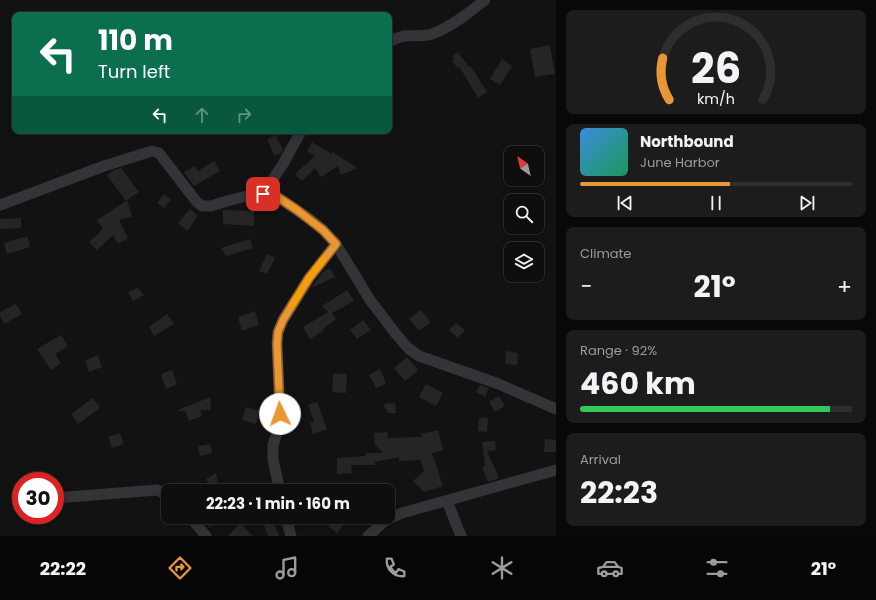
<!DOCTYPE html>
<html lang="en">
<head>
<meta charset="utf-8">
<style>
	body { margin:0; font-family:Poppins,sans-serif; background:#1c1c1c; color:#f1f3f6; height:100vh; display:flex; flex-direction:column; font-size:15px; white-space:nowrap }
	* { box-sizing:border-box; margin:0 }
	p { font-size:13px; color:#9b9c9e }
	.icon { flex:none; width:22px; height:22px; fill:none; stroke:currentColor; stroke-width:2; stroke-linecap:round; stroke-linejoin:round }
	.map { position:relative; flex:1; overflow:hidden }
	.side { display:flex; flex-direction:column; gap:10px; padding:10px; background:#080808; width:320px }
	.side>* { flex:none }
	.top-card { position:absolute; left:12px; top:12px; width:380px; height:122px; border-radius:8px; box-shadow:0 2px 10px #0003,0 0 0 1px #2e2e2e; background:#0b6e4f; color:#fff; overflow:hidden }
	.needle { width:26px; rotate:326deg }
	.buttons { position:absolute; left:504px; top:146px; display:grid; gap:8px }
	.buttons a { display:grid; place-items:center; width:40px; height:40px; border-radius:8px; background:#0e0e0e; box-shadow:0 2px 10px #0003,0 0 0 1px #2e2e2e; font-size:20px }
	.speed { position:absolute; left:12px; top:472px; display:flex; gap:8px; font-size:20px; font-weight:700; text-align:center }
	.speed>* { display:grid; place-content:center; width:52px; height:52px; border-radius:50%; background:#0e0e0e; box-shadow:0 2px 10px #0003,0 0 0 1px #2e2e2e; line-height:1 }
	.speed .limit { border:6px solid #d22; background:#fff; color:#111 }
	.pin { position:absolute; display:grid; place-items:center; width:34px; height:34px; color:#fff; margin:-17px; border-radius:8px; box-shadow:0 2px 6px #0006 }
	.me { position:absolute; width:44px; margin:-22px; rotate:357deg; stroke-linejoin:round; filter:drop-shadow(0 0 3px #0008) }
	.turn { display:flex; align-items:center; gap:14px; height:84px; padding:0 20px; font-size:18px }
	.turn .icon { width:52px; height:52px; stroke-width:2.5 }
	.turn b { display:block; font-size:28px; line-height:34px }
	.lanes { display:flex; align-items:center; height:38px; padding:0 20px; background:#0003; justify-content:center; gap:20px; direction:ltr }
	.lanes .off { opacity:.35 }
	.big { font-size:30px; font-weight:700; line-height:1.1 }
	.side .card { flex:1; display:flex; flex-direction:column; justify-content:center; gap:6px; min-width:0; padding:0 14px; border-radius:8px; background:#1c1c1c }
	.side .dial { align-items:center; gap:0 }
	.dial svg { height:104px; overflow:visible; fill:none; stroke:#2e2e2e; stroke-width:7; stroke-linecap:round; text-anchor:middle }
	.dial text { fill:#f1f3f6; stroke:none }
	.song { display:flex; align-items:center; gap:12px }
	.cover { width:48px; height:48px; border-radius:6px; background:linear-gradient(135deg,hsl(210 70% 55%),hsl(150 70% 35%)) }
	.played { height:4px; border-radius:2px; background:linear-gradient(90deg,#e99734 55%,#2e2e2e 55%) }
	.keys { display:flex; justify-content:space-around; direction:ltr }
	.heat { display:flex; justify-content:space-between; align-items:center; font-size:22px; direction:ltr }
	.charge { height:6px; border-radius:3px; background:linear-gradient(90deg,#34c759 92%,#2e2e2e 0) }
	.trip { position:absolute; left:161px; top:484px; width:234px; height:40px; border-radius:8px; background:#0e0e0e; box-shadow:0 2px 10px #0003,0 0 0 1px #2e2e2e; font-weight:700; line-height:40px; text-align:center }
	.menu { display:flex; height:64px; justify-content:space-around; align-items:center; background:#060606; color:#9b9c9e }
	.menu .icon { width:28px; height:28px }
	.menu .active { color:#e99734 }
	.menu b { font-size:18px; color:#f1f3f6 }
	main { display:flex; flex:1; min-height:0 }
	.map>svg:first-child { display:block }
</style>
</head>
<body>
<main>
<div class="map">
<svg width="556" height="536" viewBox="0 0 556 536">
	<rect width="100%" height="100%" fill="#121213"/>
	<g fill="#252527">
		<polygon points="550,45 555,74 535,77 530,49"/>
		<polygon points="458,52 469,67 471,67 487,92 478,98 459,66 457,68 452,60 454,59 452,56"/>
		<polygon points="502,59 512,66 500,85 490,79"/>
		<polygon points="276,135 283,150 281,153 274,155 267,139"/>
		<polygon points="312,142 332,154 333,152 357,168 341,175 338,166 321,177 315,168 302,181 295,174 315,156 307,152"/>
		<polygon points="214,161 220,171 194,186 184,172 195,166 198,171"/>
		<polygon points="121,168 139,192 127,200 132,217 119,220 128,238 118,244 113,235 97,250 89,242 103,229 97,220 126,201 107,175 114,170"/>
		<polygon points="164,194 171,200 164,208 157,203"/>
		<polygon points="190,209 198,216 187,231 178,223"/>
		<polygon points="223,210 254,211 254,226 223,224"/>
		<polygon points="21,218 21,228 0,229 0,219"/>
		<polygon points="27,236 30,247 7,254 4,243"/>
		<polygon points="250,239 253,248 226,256 221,248"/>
		<polygon points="267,254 275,258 267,274 259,271"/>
		<polygon points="330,268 335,277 311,288 323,272"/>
		<polygon points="137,288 144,295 133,301 128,292"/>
		<polygon points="347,290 354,301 332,313 336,319 323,329 324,330 310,339 303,327 328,312 322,306"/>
		<polygon points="16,304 22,314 4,324 0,316 0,312"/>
		<polygon points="421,310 431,322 419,331 409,319"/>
		<polygon points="255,311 259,325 242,331 238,317"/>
		<polygon points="167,314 174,324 154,336 149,327"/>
		<polygon points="363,320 371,330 357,339 350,330"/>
		<polygon points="456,323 465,330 458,338 449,330"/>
		<polygon points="61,335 68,346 55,354 61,363 51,370 37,349"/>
		<polygon points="506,351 518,353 517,365 505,364"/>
		<polygon points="98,355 102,367 89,372 85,361"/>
		<polygon points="407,357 418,370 405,381 394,368"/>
		<polygon points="380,369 385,380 385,384 376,388 369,375"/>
		<polygon points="172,370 177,384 166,389 161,374"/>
		<polygon points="333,374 347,374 346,393 332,392"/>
		<polygon points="426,384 443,393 436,406 419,397"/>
		<polygon points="480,385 489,388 485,397 476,392"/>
		<polygon points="499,396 505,406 495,412 489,402"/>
		<polygon points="210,397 211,410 200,410 202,416 189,421 185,411 178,411 178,410"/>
		<polygon points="93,398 100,408 78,424 71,414"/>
		<polygon points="317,402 327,429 313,434 310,423 314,422 308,405"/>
		<polygon points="395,403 396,413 388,413 383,404"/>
		<polygon points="246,407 260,411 256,424 242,420"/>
		<polygon points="479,418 488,418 487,432 478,431"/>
		<polygon points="438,430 443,450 432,453 443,486 424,492 413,481 424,471 420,460 399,461 399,457 375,462 375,465 351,465 352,473 337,474 337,458 366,456 366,453 384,453 375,445 374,433 387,432 388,438 422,437 421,434"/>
		<polygon points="120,433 123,441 123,444 112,448 108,437"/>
		<polygon points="545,439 556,440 556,452 544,452"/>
		<polygon points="495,441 496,450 487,451 499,478 488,482 482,467 485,466 482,442"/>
		<polygon points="210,444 212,453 200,456 198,446"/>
		<polygon points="216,473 219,487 213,491 206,479"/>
		<polygon points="200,517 221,517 210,527"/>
		<polygon points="261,517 272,517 279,536 268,536"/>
		<polygon points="334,520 343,526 337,533 329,527"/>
		<polygon points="240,523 253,536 228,536"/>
	</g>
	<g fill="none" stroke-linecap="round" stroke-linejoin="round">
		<g stroke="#333438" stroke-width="11">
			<path d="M389,42C394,39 399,37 404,36C413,35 423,37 432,34C451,27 470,12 485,0"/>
			<polyline points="263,194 283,164 301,131"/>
			<polyline points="0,205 104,166 152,151 159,153 196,201 202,206 211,206 227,201 247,196 263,194 276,196 310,219 323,230 336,244 370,300 396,334 408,348 419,356 496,383 556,409"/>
			<polyline points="280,491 273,460 273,445 278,430 280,414 277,343 278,332 283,320 309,278 336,244"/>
			<polyline points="55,498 157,490 168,495"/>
			<polyline points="19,501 21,501"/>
			<polyline points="447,501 461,536"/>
			<polyline points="190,517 206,536"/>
			<polyline points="286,517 291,536"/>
			<polyline points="368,536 386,520 402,513 556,470"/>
		</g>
	</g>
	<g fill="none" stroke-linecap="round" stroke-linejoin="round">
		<defs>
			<polyline id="route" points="263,194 276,196 297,210 323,230 336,244 309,278 283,320 278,332 277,344 280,414"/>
		</defs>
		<use href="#route" stroke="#976222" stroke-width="10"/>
		<use href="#route" stroke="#e99734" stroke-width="7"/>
		<polyline stroke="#f59e0b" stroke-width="7" points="292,305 309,278 323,260"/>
	</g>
</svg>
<div class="buttons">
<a><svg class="needle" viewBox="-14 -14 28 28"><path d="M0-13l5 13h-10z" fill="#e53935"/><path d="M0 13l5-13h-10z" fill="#9b9c9e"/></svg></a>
<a><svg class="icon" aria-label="search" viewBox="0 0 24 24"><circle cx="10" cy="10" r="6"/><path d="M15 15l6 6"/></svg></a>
<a><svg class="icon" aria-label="layers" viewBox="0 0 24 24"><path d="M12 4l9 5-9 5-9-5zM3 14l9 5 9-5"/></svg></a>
</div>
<div class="speed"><div class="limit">30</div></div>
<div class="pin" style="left:263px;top:194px;background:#d93025"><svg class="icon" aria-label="arrive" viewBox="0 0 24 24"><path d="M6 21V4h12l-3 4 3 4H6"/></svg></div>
<svg class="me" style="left:280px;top:414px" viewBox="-20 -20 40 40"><circle r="19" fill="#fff"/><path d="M0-13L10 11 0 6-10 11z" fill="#e99734"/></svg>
<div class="trip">22:23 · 1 min · 160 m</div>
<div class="top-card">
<div class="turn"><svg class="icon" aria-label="left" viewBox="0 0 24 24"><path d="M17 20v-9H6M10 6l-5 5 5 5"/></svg><div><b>110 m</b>Turn left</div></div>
<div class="lanes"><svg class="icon" aria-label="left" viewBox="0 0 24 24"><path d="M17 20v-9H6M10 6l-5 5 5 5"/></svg><svg class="icon off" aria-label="ahead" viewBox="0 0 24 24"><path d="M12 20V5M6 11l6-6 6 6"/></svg><svg class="icon off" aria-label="right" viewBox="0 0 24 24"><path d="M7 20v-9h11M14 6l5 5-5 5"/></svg></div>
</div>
</div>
<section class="side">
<div class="card dial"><svg viewBox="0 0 100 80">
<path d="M14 69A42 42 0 1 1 86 69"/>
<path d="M14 69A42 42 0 0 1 9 37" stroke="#e99734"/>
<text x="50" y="56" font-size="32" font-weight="700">26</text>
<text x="50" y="72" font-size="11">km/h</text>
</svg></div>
<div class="card">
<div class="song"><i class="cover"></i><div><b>Northbound</b><p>June Harbor</p></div></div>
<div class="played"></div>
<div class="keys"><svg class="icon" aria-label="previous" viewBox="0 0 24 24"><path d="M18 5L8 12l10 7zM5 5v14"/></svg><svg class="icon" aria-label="pause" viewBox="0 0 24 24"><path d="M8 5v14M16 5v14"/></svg><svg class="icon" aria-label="next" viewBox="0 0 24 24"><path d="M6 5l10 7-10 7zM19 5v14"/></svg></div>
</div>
<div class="card"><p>Climate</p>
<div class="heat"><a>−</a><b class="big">21°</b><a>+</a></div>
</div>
<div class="card"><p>Range · 92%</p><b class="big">460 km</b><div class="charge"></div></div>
<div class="card"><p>Arrival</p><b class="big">22:23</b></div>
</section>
</main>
<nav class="menu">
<b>22:22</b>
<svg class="icon active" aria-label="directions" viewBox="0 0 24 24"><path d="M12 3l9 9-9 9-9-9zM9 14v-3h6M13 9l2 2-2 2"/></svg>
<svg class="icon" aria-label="music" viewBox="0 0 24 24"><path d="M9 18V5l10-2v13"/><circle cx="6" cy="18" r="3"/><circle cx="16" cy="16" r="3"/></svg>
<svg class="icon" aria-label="phone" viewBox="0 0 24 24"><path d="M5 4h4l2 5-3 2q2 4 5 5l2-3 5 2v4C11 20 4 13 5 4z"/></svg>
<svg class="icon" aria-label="climate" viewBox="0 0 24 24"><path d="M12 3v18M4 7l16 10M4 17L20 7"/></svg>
<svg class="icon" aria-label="car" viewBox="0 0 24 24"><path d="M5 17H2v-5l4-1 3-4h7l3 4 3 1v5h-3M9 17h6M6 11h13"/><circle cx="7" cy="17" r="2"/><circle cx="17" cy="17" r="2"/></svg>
<svg class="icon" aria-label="filters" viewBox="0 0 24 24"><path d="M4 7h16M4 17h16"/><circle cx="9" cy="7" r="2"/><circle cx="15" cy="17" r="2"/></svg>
<b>21°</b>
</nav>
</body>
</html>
